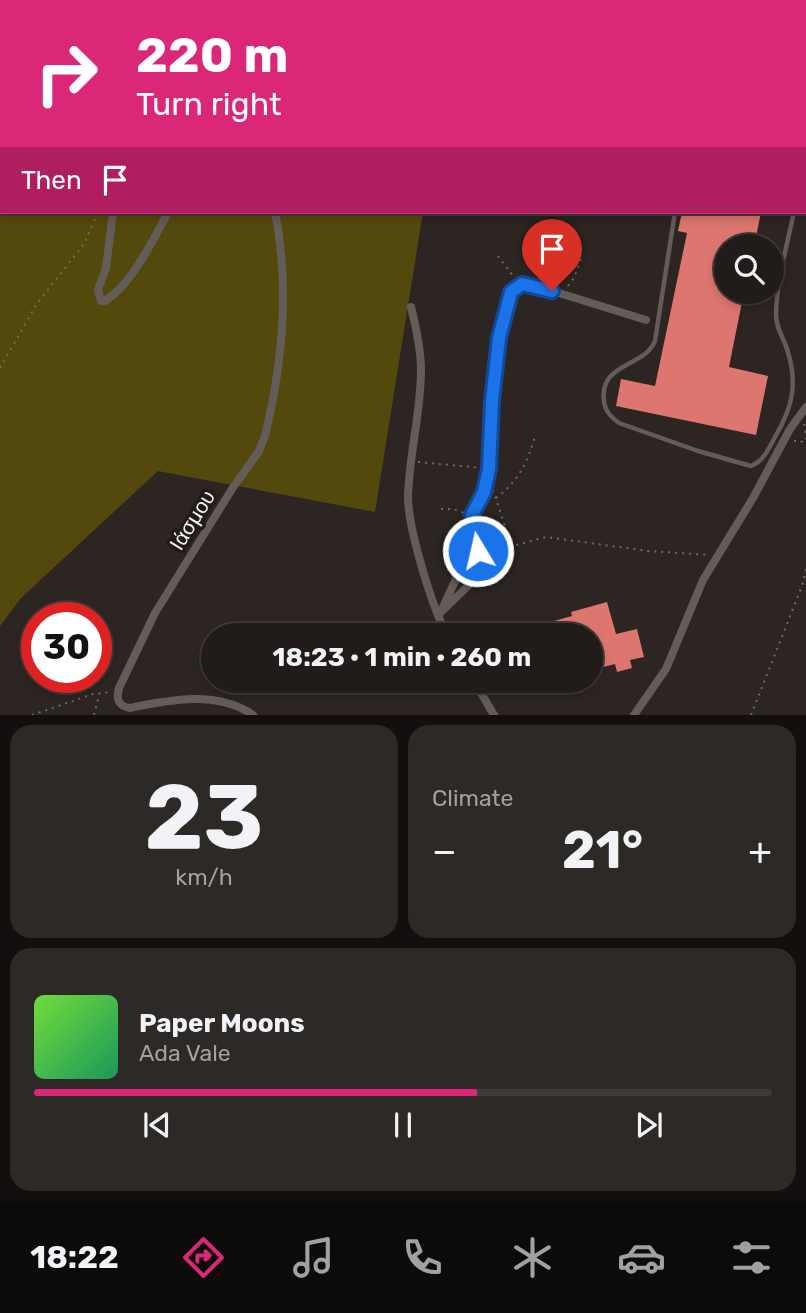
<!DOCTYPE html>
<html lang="en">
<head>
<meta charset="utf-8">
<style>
	body { margin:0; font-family:Rubik,sans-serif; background:#2d2927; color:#f1f3f6; height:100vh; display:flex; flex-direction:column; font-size:26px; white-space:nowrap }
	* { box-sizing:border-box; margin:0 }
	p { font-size:23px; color:#a2a1a2 }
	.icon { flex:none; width:38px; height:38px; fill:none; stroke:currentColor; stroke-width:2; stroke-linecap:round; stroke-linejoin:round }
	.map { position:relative; height:715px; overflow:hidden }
	.details { display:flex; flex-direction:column; gap:10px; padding:10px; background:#120f0e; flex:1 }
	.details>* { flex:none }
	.hud { position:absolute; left:0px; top:0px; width:807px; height:214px; box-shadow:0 4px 10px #0003,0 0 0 2px #3e3a39; background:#db2777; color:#fff; overflow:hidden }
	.buttons { position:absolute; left:714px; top:234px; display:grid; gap:14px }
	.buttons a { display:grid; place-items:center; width:70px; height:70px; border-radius:50%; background:#211c1a; box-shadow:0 4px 10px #0003,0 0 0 2px #3e3a39; font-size:35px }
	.speed { position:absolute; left:21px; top:602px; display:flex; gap:14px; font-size:35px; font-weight:700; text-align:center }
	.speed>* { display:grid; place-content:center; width:91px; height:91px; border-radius:50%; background:#211c1a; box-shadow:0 4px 10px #0003,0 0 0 2px #3e3a39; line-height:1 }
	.speed .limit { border:10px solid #d22; background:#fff; color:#111 }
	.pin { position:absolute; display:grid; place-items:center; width:60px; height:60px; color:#fff; margin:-72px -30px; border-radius:50% 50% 50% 0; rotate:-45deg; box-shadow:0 0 7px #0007 }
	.pin .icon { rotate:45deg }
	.me { position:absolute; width:77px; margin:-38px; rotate:351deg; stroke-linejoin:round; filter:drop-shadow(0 0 5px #0008) }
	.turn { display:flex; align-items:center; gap:24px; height:147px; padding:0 21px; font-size:32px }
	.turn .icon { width:91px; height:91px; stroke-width:2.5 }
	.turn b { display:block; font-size:49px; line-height:60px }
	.then { display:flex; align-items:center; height:66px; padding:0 21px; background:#0003; gap:14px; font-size:26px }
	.big { font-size:52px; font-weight:700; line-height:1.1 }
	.details .tile { flex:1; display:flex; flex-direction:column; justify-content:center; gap:10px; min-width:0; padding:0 24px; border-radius:21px; background:#2d2927 }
	.details .dial { align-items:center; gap:0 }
	.dial b { font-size:91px; line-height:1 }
	.song { display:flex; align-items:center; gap:21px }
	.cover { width:84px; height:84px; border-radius:10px; background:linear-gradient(135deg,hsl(100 70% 55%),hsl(150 70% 35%)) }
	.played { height:7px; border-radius:4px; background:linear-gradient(90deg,#db2777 60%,#3e3a39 60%) }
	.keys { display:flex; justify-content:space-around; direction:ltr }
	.heat { display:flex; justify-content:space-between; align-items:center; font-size:38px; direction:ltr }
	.details .tiles { flex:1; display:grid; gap:10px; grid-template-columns:1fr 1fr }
	.tile:last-child { grid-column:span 2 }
	.trip { position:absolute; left:201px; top:623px; width:402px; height:70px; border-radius:35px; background:#211c1a; box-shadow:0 4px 10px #0003,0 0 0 2px #3e3a39; font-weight:700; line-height:70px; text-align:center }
	.dock { display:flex; height:112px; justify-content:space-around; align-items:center; background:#0d0b0a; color:#a2a1a2 }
	.dock .icon { width:49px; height:49px }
	.dock .selected { color:#db2777 }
	.dock b { font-size:32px; color:#f1f3f6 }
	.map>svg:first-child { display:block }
</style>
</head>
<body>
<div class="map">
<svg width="806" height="715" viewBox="0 0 806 715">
	<rect width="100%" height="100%" fill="#2c2522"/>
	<polygon fill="#54490d" points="0,0 277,0 278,2 2,2 2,212 423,212 375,512 158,471 21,598 0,626"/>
	<g fill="#dc766f">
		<polygon points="682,212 761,212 754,247 726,247 726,292 744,292 729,367 768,376 756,435 616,406 621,379 655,386 687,233 678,231"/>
		<polygon points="607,602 616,634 637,629 644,657 630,660 632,668 617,672 615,664 592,670 592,635 538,635 536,626 572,616 571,612"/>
	</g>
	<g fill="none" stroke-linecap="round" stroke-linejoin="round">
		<g stroke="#706a67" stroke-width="2" stroke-dasharray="2 5" stroke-linecap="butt">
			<polyline points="688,0 695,2"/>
			<polyline points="132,2 132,0"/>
			<polyline points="231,2 232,0"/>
			<polyline points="704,2 711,0"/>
			<polyline points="498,256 514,277"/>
			<polyline points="568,286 574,278 581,259"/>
			<polyline points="0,368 36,305 84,244 98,212"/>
			<polyline points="804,424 806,439"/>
			<polyline points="794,441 801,441 806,445"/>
			<polyline points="418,462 482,468"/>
			<polyline points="493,490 510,541 513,546 546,537 648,551 709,555"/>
			<path d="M496,498C518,482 528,462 535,436"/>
			<polyline points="441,509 453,509 464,513"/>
			<polyline points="484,537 506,534"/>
			<polyline points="32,715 93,694 111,692"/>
			<polyline points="94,715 99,695"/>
			<polyline points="751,715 802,586 806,569"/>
		</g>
		<g stroke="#645c59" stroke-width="4.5">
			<polyline points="805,66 806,67"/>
			<polyline points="805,155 806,150"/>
			<path d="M675,212L655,341C644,368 599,362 604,401C605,411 611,417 619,423L698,451L751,466C764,461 769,448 775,437C793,407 798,383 787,349C783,336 776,329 776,314C777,280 787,245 794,212"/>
		</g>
		<g stroke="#645c59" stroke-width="8">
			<polyline points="85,2 85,0"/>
			<path d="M113,212L106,268L98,290L101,301H105C131,285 154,239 168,212"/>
			<path d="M411,307C416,327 421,349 421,370C421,412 409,455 408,497C408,528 432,607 447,635"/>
			<polyline points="443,607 461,568"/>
			<polyline points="438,615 469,585 476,561 478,551 472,515 484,492 490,464 492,401 499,338 511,292 518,285 530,284 646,320"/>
			<polyline points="474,681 494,715"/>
			<path d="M253,715C217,690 169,700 130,708C118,706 116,699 119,688L155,613L232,489L259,451L265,436C283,362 290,287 275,212"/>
			<polyline points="634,715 666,669 703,580 753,498 790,429 806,407"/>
		</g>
	</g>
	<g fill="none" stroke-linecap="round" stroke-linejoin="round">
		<defs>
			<polyline id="route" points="478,551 472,515 484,492 489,469 492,401 499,338 511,292 522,284 552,291"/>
		</defs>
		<use href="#route" stroke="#114b97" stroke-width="18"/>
		<use href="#route" stroke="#1a73e8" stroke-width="12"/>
	</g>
	<g text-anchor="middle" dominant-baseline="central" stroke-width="7" stroke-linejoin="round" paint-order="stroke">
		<g font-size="21" fill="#f6f1ef" stroke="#221c19">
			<text transform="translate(192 520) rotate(-58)">Ιάσμου</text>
		</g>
	</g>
</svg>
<div class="buttons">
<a><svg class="icon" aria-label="search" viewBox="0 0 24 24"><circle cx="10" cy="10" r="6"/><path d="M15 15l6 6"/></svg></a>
</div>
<div class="speed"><div class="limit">30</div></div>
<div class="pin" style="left:552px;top:291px;background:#d93025"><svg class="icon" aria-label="arrive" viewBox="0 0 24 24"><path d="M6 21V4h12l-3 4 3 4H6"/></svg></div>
<svg class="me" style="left:478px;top:551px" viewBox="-20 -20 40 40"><circle r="17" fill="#1a73e8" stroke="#fff" stroke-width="3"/><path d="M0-11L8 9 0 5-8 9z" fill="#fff"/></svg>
<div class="trip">18:23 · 1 min · 260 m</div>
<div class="hud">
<div class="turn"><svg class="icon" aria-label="right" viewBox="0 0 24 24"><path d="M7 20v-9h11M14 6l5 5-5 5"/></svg><div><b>220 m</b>Turn right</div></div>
<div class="then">Then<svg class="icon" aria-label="arrive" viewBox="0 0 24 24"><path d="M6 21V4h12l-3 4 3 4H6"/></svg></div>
</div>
</div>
<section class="details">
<div class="tiles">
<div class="tile dial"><b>23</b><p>km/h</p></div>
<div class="tile"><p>Climate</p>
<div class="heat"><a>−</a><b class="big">21°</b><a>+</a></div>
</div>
<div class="tile">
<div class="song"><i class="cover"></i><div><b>Paper Moons</b><p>Ada Vale</p></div></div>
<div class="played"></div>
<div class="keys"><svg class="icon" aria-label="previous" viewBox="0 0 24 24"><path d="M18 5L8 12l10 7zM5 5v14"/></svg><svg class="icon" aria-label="pause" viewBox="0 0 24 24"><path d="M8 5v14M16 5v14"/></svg><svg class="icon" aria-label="next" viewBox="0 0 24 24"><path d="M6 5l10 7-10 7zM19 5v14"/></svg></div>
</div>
</div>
</section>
<nav class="dock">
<b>18:22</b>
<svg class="icon selected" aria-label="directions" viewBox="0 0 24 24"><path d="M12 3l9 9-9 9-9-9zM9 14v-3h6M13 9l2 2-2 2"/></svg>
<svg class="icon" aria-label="music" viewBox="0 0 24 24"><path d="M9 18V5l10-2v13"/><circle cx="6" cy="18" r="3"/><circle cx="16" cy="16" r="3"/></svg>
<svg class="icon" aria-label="phone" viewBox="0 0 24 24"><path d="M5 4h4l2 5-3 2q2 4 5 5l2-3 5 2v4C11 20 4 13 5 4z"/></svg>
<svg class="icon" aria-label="climate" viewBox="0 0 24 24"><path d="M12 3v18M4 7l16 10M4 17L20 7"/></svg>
<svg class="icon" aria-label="car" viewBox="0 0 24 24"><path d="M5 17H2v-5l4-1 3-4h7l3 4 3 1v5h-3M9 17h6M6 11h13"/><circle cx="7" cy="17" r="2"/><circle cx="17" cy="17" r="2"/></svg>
<svg class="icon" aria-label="filters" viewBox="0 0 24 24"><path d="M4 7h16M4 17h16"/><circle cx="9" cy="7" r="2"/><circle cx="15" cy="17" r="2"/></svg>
</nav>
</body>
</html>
